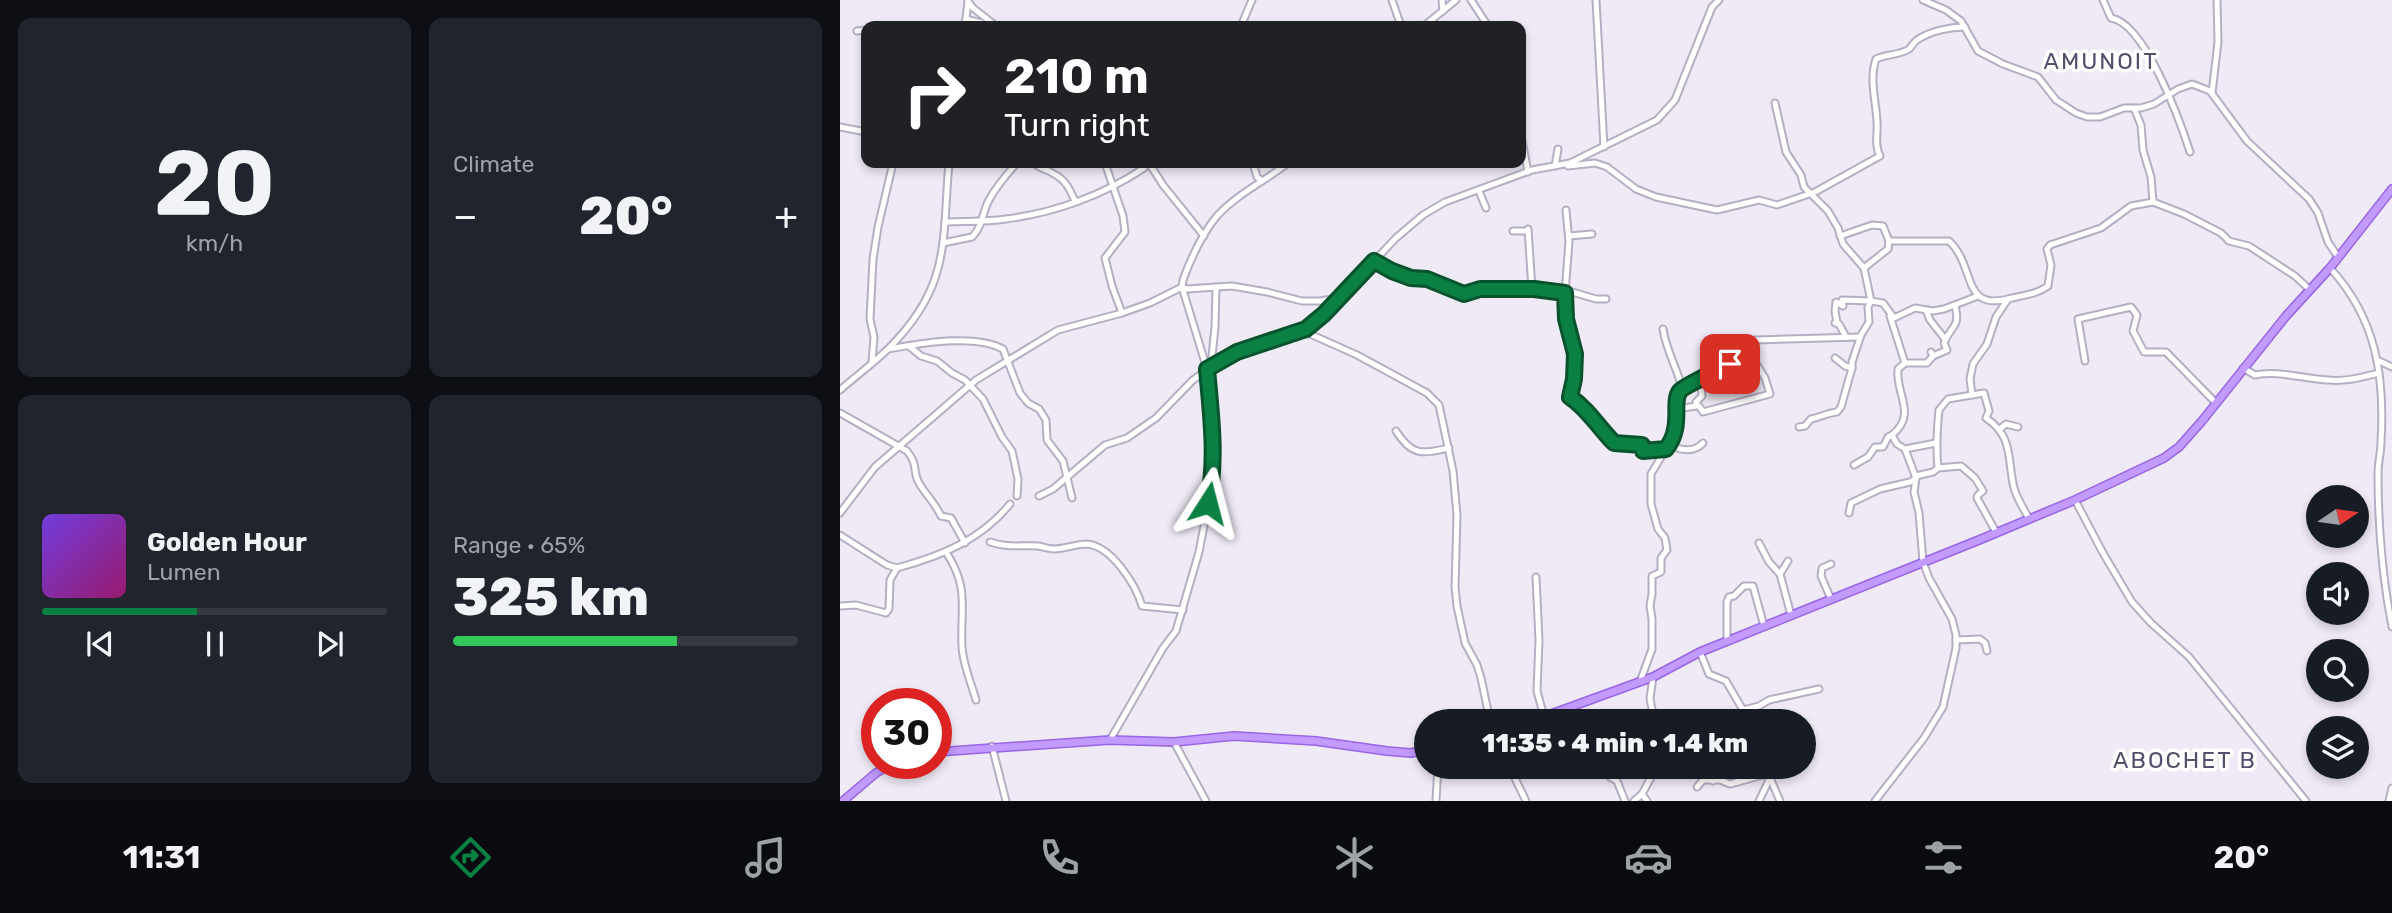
<!DOCTYPE html>
<html lang="en">
<head>
<meta charset="utf-8">
<style>
	body { margin:0; font-family:Rubik,sans-serif; background:#20242c; color:#f1f3f6; height:100vh; display:flex; flex-direction:column; font-size:26px; white-space:nowrap }
	* { box-sizing:border-box; margin:0 }
	p { font-size:23px; color:#9ea1a6 }
	.icon { flex:none; width:38px; height:38px; fill:none; stroke:currentColor; stroke-width:2; stroke-linecap:round; stroke-linejoin:round }
	.map { position:relative; flex:1; overflow:hidden }
	.drawer { display:flex; flex-direction:column; gap:18px; padding:18px; background:#0d0f14; width:840px }
	.drawer>* { flex:none }
	.guide { position:absolute; left:21px; top:21px; width:665px; height:147px; border-radius:14px; box-shadow:0 4px 10px #0003; background:#202124; color:#fff; overflow:hidden }
	.needle { width:46px; rotate:77deg }
	.fabs { position:absolute; left:1466px; top:485px; display:grid; gap:14px }
	.fabs a { display:grid; place-items:center; width:63px; height:63px; border-radius:50%; background:#171b24; box-shadow:0 4px 10px #0003; font-size:35px }
	.speed { position:absolute; left:21px; top:688px; display:flex; gap:14px; font-size:35px; font-weight:700; text-align:center }
	.speed>* { display:grid; place-content:center; width:91px; height:91px; border-radius:50%; background:#171b24; box-shadow:0 4px 10px #0003; line-height:1 }
	.speed .limit { border:10px solid #d22; background:#fff; color:#111 }
	.pin { position:absolute; display:grid; place-items:center; width:60px; height:60px; color:#fff; margin:-30px; border-radius:14px; box-shadow:0 4px 10px #0006 }
	.me { position:absolute; width:77px; margin:-38px; rotate:9deg; stroke-linejoin:round; filter:drop-shadow(0 0 5px #0008) }
	.turn { display:flex; align-items:center; gap:24px; height:147px; padding:0 28px; font-size:32px }
	.turn .icon { width:91px; height:91px; stroke-width:2.5 }
	.turn b { display:block; font-size:49px; line-height:60px }
	.big { font-size:52px; font-weight:800; line-height:1.1 }
	.drawer .widget { flex:1; display:flex; flex-direction:column; justify-content:center; gap:10px; min-width:0; padding:0 24px; border-radius:14px; background:#20242c }
	.drawer .dial { align-items:center; gap:0 }
	.dial b { font-size:91px; line-height:1 }
	.song { display:flex; align-items:center; gap:21px }
	.cover { width:84px; height:84px; border-radius:10px; background:linear-gradient(135deg,hsl(260 70% 55%),hsl(320 70% 35%)) }
	.played { height:7px; border-radius:4px; background:linear-gradient(90deg,#0b8043 45%,#363941 45%) }
	.keys { display:flex; justify-content:space-around; direction:ltr }
	.heat { display:flex; justify-content:space-between; align-items:center; font-size:38px; direction:ltr }
	.charge { height:10px; border-radius:5px; background:linear-gradient(90deg,#34c759 65%,#363941 0) }
	.drawer .tiles { flex:1; display:grid; gap:18px; grid-template-columns:repeat(2,1fr) }
	.trip { position:absolute; left:574px; top:709px; width:402px; height:70px; border-radius:35px; background:#171b24; box-shadow:0 4px 10px #0003; font-weight:800; line-height:70px; text-align:center }
	.menu { display:flex; height:112px; justify-content:space-around; align-items:center; background:#090b0e; color:#9ea1a6 }
	.menu .icon { width:49px; height:49px }
	.menu .current { color:#0b8043 }
	.menu b { font-size:32px; color:#f1f3f6 }
	main { display:flex; flex:1; min-height:0 }
	.map>svg:first-child { display:block }
</style>
</head>
<body>
<main>
<section class="drawer">
<div class="tiles">
<div class="widget dial"><b>20</b><p>km/h</p></div>
<div class="widget"><p>Climate</p>
<div class="heat"><a>−</a><b class="big">20°</b><a>+</a></div>
</div>
<div class="widget">
<div class="song"><i class="cover"></i><div><b>Golden Hour</b><p>Lumen</p></div></div>
<div class="played"></div>
<div class="keys"><svg class="icon" aria-label="previous" viewBox="0 0 24 24"><path d="M18 5L8 12l10 7zM5 5v14"/></svg><svg class="icon" aria-label="pause" viewBox="0 0 24 24"><path d="M8 5v14M16 5v14"/></svg><svg class="icon" aria-label="next" viewBox="0 0 24 24"><path d="M6 5l10 7-10 7zM19 5v14"/></svg></div>
</div>
<div class="widget"><p>Range · 65%</p><b class="big">325 km</b><div class="charge"></div></div>
</div>
</section>
<div class="map">
<svg width="1552" height="801" viewBox="0 0 1552 801">
	<rect width="100%" height="100%" fill="#efeaf5"/>
	<g fill="none" stroke-linecap="round" stroke-linejoin="round">
		<defs>
			<g id="minor">
				<polyline points="552,0 561,26"/>
				<polyline points="602,0 603,11"/>
				<polyline points="631,0 648,26"/>
				<polyline points="756,0 764,147"/>
				<polyline points="1083,0 1106,10 1121,21 1138,51 1163,64 1198,77 1216,100 1236,113 1247,117 1260,117 1284,108 1301,108 1314,104 1338,89 1352,84 1370,91 1407,141 1469,199 1478,213 1488,242 1498,257"/>
				<path d="M1263,0L1271,18C1305,23 1340,121 1350,152"/>
				<polyline points="128,1 133,8 156,26"/>
				<polyline points="126,19 154,26"/>
				<polyline points="52,26 78,26"/>
				<polyline points="125,26 128,2"/>
				<polyline points="401,26 412,0"/>
				<polyline points="584,26 616,0"/>
				<polyline points="17,31 26,30"/>
				<polyline points="1372,93 1378,42 1377,0"/>
				<polyline points="935,103 946,152 961,175 964,187 988,211 998,228 1003,244 1024,268 1031,301 1043,303 1054,318 1075,308 1093,311 1104,309 1138,296"/>
				<polyline points="1294,108 1301,125 1303,150 1311,177 1313,202"/>
				<polyline points="0,127 26,132"/>
				<polyline points="681,135 688,172"/>
				<path d="M194,163C200,169 207,169 214,174C226,180 230,190 235,201"/>
				<polyline points="265,163 283,216 285,232 265,258 272,286 282,313"/>
				<polyline points="309,163 323,185 364,236"/>
				<polyline points="413,163 417,177 422,181"/>
				<polyline points="715,166 718,149"/>
				<path d="M728,166L755,163L767,167L796,189L816,197L877,210L919,200L937,205L975,192L1040,156C1034,145 1038,133 1037,122C1036,101 1029,79 1036,59C1046,54 1061,55 1069,49C1072,46 1073,43 1077,40C1090,31 1110,27 1125,27"/>
				<polyline points="639,191 646,208"/>
				<path d="M726,210L729,242L725,293L726,319L735,354L734,378L730,397C748,409 759,428 774,443L802,445L803,451L826,449"/>
				<path d="M105,222C125,221 146,222 166,219C214,213 264,195 304,168L306,163"/>
				<polyline points="688,229 692,289"/>
				<polyline points="673,231 688,231"/>
				<polyline points="729,236 752,234"/>
				<polyline points="1000,236 1032,225 1043,226 1049,241 1048,249 1024,268"/>
				<path d="M1049,241H1109C1137,267 1120,313 1172,298C1185,295 1197,294 1208,286L1211,265L1207,249L1210,245L1261,228L1291,206L1313,202L1344,214L1381,233L1389,241L1409,246L1455,276L1470,290"/>
				<path d="M103,243L132,237C143,226 142,213 149,200C156,187 167,174 177,163"/>
				<polyline points="534,261 552,271 571,278 587,279 624,294 640,289 694,289 725,293 729,291 756,299 766,299"/>
				<path d="M1490,268C1536,318 1545,375 1541,442C1541,452 1538,463 1538,473C1538,526 1542,576 1552,627"/>
				<polyline points="1086,310 1090,320 1105,339"/>
				<polyline points="1050,316 1065,363"/>
				<path d="M823,329C826,350 837,368 842,388"/>
				<polyline points="459,333 470,334 517,355 587,393 599,405 613,471 617,515 615,587 617,606 625,643 637,665 641,678 650,721"/>
				<polyline points="69,346 81,356 97,361 112,373 125,380 143,399 162,437 172,451 178,479 177,496"/>
				<path d="M48,349C79,344 134,333 163,349L180,393L188,403L199,409L206,420L207,440L223,461L232,498"/>
				<path d="M1091,352L1093,356L1087,363H1065L1058,369C1055,394 1078,414 1052,435L1057,444L1065,449L1096,443"/>
				<path d="M1093,356L1107,350L1104,343C1110,326 1121,328 1115,306"/>
				<polyline points="995,358 1005,366 1012,368"/>
				<polyline points="1537,360 1552,367"/>
				<polyline points="1245,361 1238,319 1291,307 1297,315 1293,331 1304,352 1326,352 1376,403"/>
				<polyline points="32,362 34,337 30,319 33,259 38,227 53,163"/>
				<polyline points="371,366 375,327 376,287"/>
				<path d="M1403,368L1415,375C1438,370 1464,379 1488,380C1506,382 1522,377 1539,373"/>
				<path d="M0,390C16,376 34,363 49,348C111,286 102,242 109,163"/>
				<polyline points="1132,394 1130,379 1133,364 1147,344 1156,317 1168,299"/>
				<polyline points="859,406 863,412 930,394 925,378 910,354 904,353"/>
				<polyline points="837,409 856,406 856,402 862,396 861,386 858,381"/>
				<path d="M0,413L67,451C79,466 72,471 79,483C86,495 95,503 101,516L111,518L125,543"/>
				<path d="M959,427L965,426L971,419C981,417 987,413 997,412L1001,407L1012,368V362L1021,335L1029,322L1028,307L1031,301L1002,300L1003,306L996,302L995,312L997,322L995,323L999,324L1006,337"/>
				<polyline points="1160,429 1166,424 1178,427"/>
				<path d="M556,431C572,456 581,454 609,448"/>
				<path d="M829,445C840,450 854,453 863,443"/>
				<polyline points="1014,465 1028,457 1035,447 1043,447 1048,437 1052,435"/>
				<path d="M1098,468C1096,449 1097,429 1099,410L1108,399L1144,393L1149,411L1146,418C1174,437 1167,459 1174,488C1177,499 1184,509 1189,519"/>
				<polyline points="1076,476 1093,472 1098,468 1121,466 1135,478 1143,491 1138,495 1137,498 1156,532"/>
				<polyline points="199,496 213,489 265,445 287,438 316,418 353,380 382,359 421,343 466,329 484,314 556,238 583,215 605,202 692,170 730,163 817,120 835,100 872,7 879,0"/>
				<polyline points="1235,500 1263,553 1292,602 1311,623 1349,657 1466,801"/>
				<polyline points="0,513 35,467 136,380 218,330 282,313 310,303 342,287 347,289 392,286 427,292 462,301 480,301 498,298"/>
				<polyline points="1009,513 1011,503 1040,489 1070,482 1076,478"/>
				<polyline points="0,535 47,565 57,568"/>
				<path d="M150,542C169,548 179,545 198,546C204,547 209,549 214,549C225,549 236,544 246,544C271,545 296,585 302,606L343,610"/>
				<polyline points="919,543 929,562 940,574 951,615"/>
				<path d="M106,552C130,589 120,607 122,647C123,664 131,683 136,700"/>
				<polyline points="940,574 948,561"/>
				<polyline points="696,577 699,640 697,691 704,717"/>
				<polyline points="991,599 981,576 982,568 991,564"/>
				<path d="M0,606L16,605L46,613L49,609L50,580L57,568C101,556 141,540 170,504"/>
				<polyline points="1116,640 1140,639 1145,643 1147,651"/>
				<polyline points="887,641 887,602 889,597 894,596 904,586 913,586 924,626"/>
				<polyline points="860,652 869,674 886,681 903,710 906,721"/>
				<polyline points="813,677 810,698 814,721"/>
				<polyline points="800,682 812,649 812,619 810,606 812,594 812,576 821,572 821,558 827,550 825,538 818,529 811,504 811,474 836,432 837,397 842,388 887,367 901,358 905,352 904,344 915,340 1020,337"/>
				<polyline points="903,710 919,706 929,700 979,689"/>
				<path d="M270,740L323,648L336,631L359,552L372,484L374,442L367,369L342,287L343,280C351,258 362,234 377,216C397,194 425,181 448,163"/>
				<polyline points="334,742 366,801"/>
				<polyline points="152,746 166,801"/>
				<polyline points="669,766 686,801"/>
				<polyline points="763,766 770,777 777,781 785,801"/>
				<polyline points="925,766 940,801"/>
				<polyline points="745,767 745,766"/>
				<polyline points="873,781 872,772 875,766"/>
				<polyline points="898,782 898,774 906,766"/>
				<polyline points="857,787 863,780 880,780 890,784 927,774"/>
				<polyline points="802,794 817,766"/>
				<polyline points="596,801 598,766"/>
				<polyline points="794,801 802,794 807,801"/>
				<polyline points="919,801 929,780"/>
				<polyline points="1035,801 1084,738 1103,707 1116,648 1116,635 1112,619 1089,578 1083,562 1079,513 1074,492 1076,478 1065,449"/>
				<polyline points="1549,801 1552,788"/>
			</g>
			<g id="major">
				<polyline points="692,721 813,677 860,652 1139,540 1235,500 1324,458 1339,447 1362,421 1446,316 1490,268 1552,189"/>
				<polyline points="96,752 270,740 334,742 394,736 476,741 547,751 571,753 586,750"/>
				<polyline points="3,801 36,773 53,763"/>
			</g>
		</defs>
		<use href="#minor" stroke="#b6afc4" stroke-width="9"/>
		<use href="#major" stroke="#9865e8" stroke-width="10"/>
		<use href="#minor" stroke="#fff" stroke-width="5"/>
		<use href="#major" stroke="#c39aff" stroke-width="7"/>
	</g>
	<g fill="none" stroke-linecap="round" stroke-linejoin="round">
		<defs>
			<path id="route" d="M368,503C377,458 371,415 367,369L397,352L466,329L484,314L534,261L552,271L571,278L587,279L624,294L640,289H694L725,293L726,319L735,354L734,379L730,397C748,409 759,428 774,443L802,445L803,451L826,449C844,426 831,402 840,391C845,385 880,370 890,364"/>
		</defs>
		<use href="#route" stroke="#07532c" stroke-width="18"/>
		<use href="#route" stroke="#0b8043" stroke-width="12"/>
	</g>
	<g text-anchor="middle" dominant-baseline="central" stroke-width="7" stroke-linejoin="round" paint-order="stroke">
		<g font-size="23" letter-spacing="2" fill="#574e6d" stroke="#fff">
			<text x="1261" y="61">AMUNOIT</text>
			<text x="1345" y="760">ABOCHET B</text>
		</g>
	</g>
</svg>
<div class="fabs">
<a><svg class="needle" viewBox="-14 -14 28 28"><path d="M0-13l5 13h-10z" fill="#e53935"/><path d="M0 13l5-13h-10z" fill="#9ea1a6"/></svg></a>
<a><svg class="icon" aria-label="sound" viewBox="0 0 24 24"><path d="M4 9h4l5-4v14l-5-4H4zM17 9q2 3 0 6"/></svg></a>
<a><svg class="icon" aria-label="search" viewBox="0 0 24 24"><circle cx="10" cy="10" r="6"/><path d="M15 15l6 6"/></svg></a>
<a><svg class="icon" aria-label="layers" viewBox="0 0 24 24"><path d="M12 4l9 5-9 5-9-5zM3 14l9 5 9-5"/></svg></a>
</div>
<div class="speed"><div class="limit">30</div></div>
<div class="pin" style="left:890px;top:364px;background:#d93025"><svg class="icon" aria-label="arrive" viewBox="0 0 24 24"><path d="M6 21V4h12l-3 4 3 4H6"/></svg></div>
<svg class="me" style="left:368px;top:503px" viewBox="-20 -20 40 40"><path d="M0-17L14 15 0 8-14 15z" fill="#0b8043" stroke="#fff" stroke-width="4"/></svg>
<div class="trip">11:35 · 4 min · 1.4 km</div>
<div class="guide">
<div class="turn"><svg class="icon" aria-label="right" viewBox="0 0 24 24"><path d="M7 20v-9h11M14 6l5 5-5 5"/></svg><div><b>210 m</b>Turn right</div></div>
</div>
</div>
</main>
<nav class="menu">
<b>11:31</b>
<svg class="icon current" aria-label="directions" viewBox="0 0 24 24"><path d="M12 3l9 9-9 9-9-9zM9 14v-3h6M13 9l2 2-2 2"/></svg>
<svg class="icon" aria-label="music" viewBox="0 0 24 24"><path d="M9 18V5l10-2v13"/><circle cx="6" cy="18" r="3"/><circle cx="16" cy="16" r="3"/></svg>
<svg class="icon" aria-label="phone" viewBox="0 0 24 24"><path d="M5 4h4l2 5-3 2q2 4 5 5l2-3 5 2v4C11 20 4 13 5 4z"/></svg>
<svg class="icon" aria-label="climate" viewBox="0 0 24 24"><path d="M12 3v18M4 7l16 10M4 17L20 7"/></svg>
<svg class="icon" aria-label="car" viewBox="0 0 24 24"><path d="M5 17H2v-5l4-1 3-4h7l3 4 3 1v5h-3M9 17h6M6 11h13"/><circle cx="7" cy="17" r="2"/><circle cx="17" cy="17" r="2"/></svg>
<svg class="icon" aria-label="filters" viewBox="0 0 24 24"><path d="M4 7h16M4 17h16"/><circle cx="9" cy="7" r="2"/><circle cx="15" cy="17" r="2"/></svg>
<b>20°</b>
</nav>
</body>
</html>
